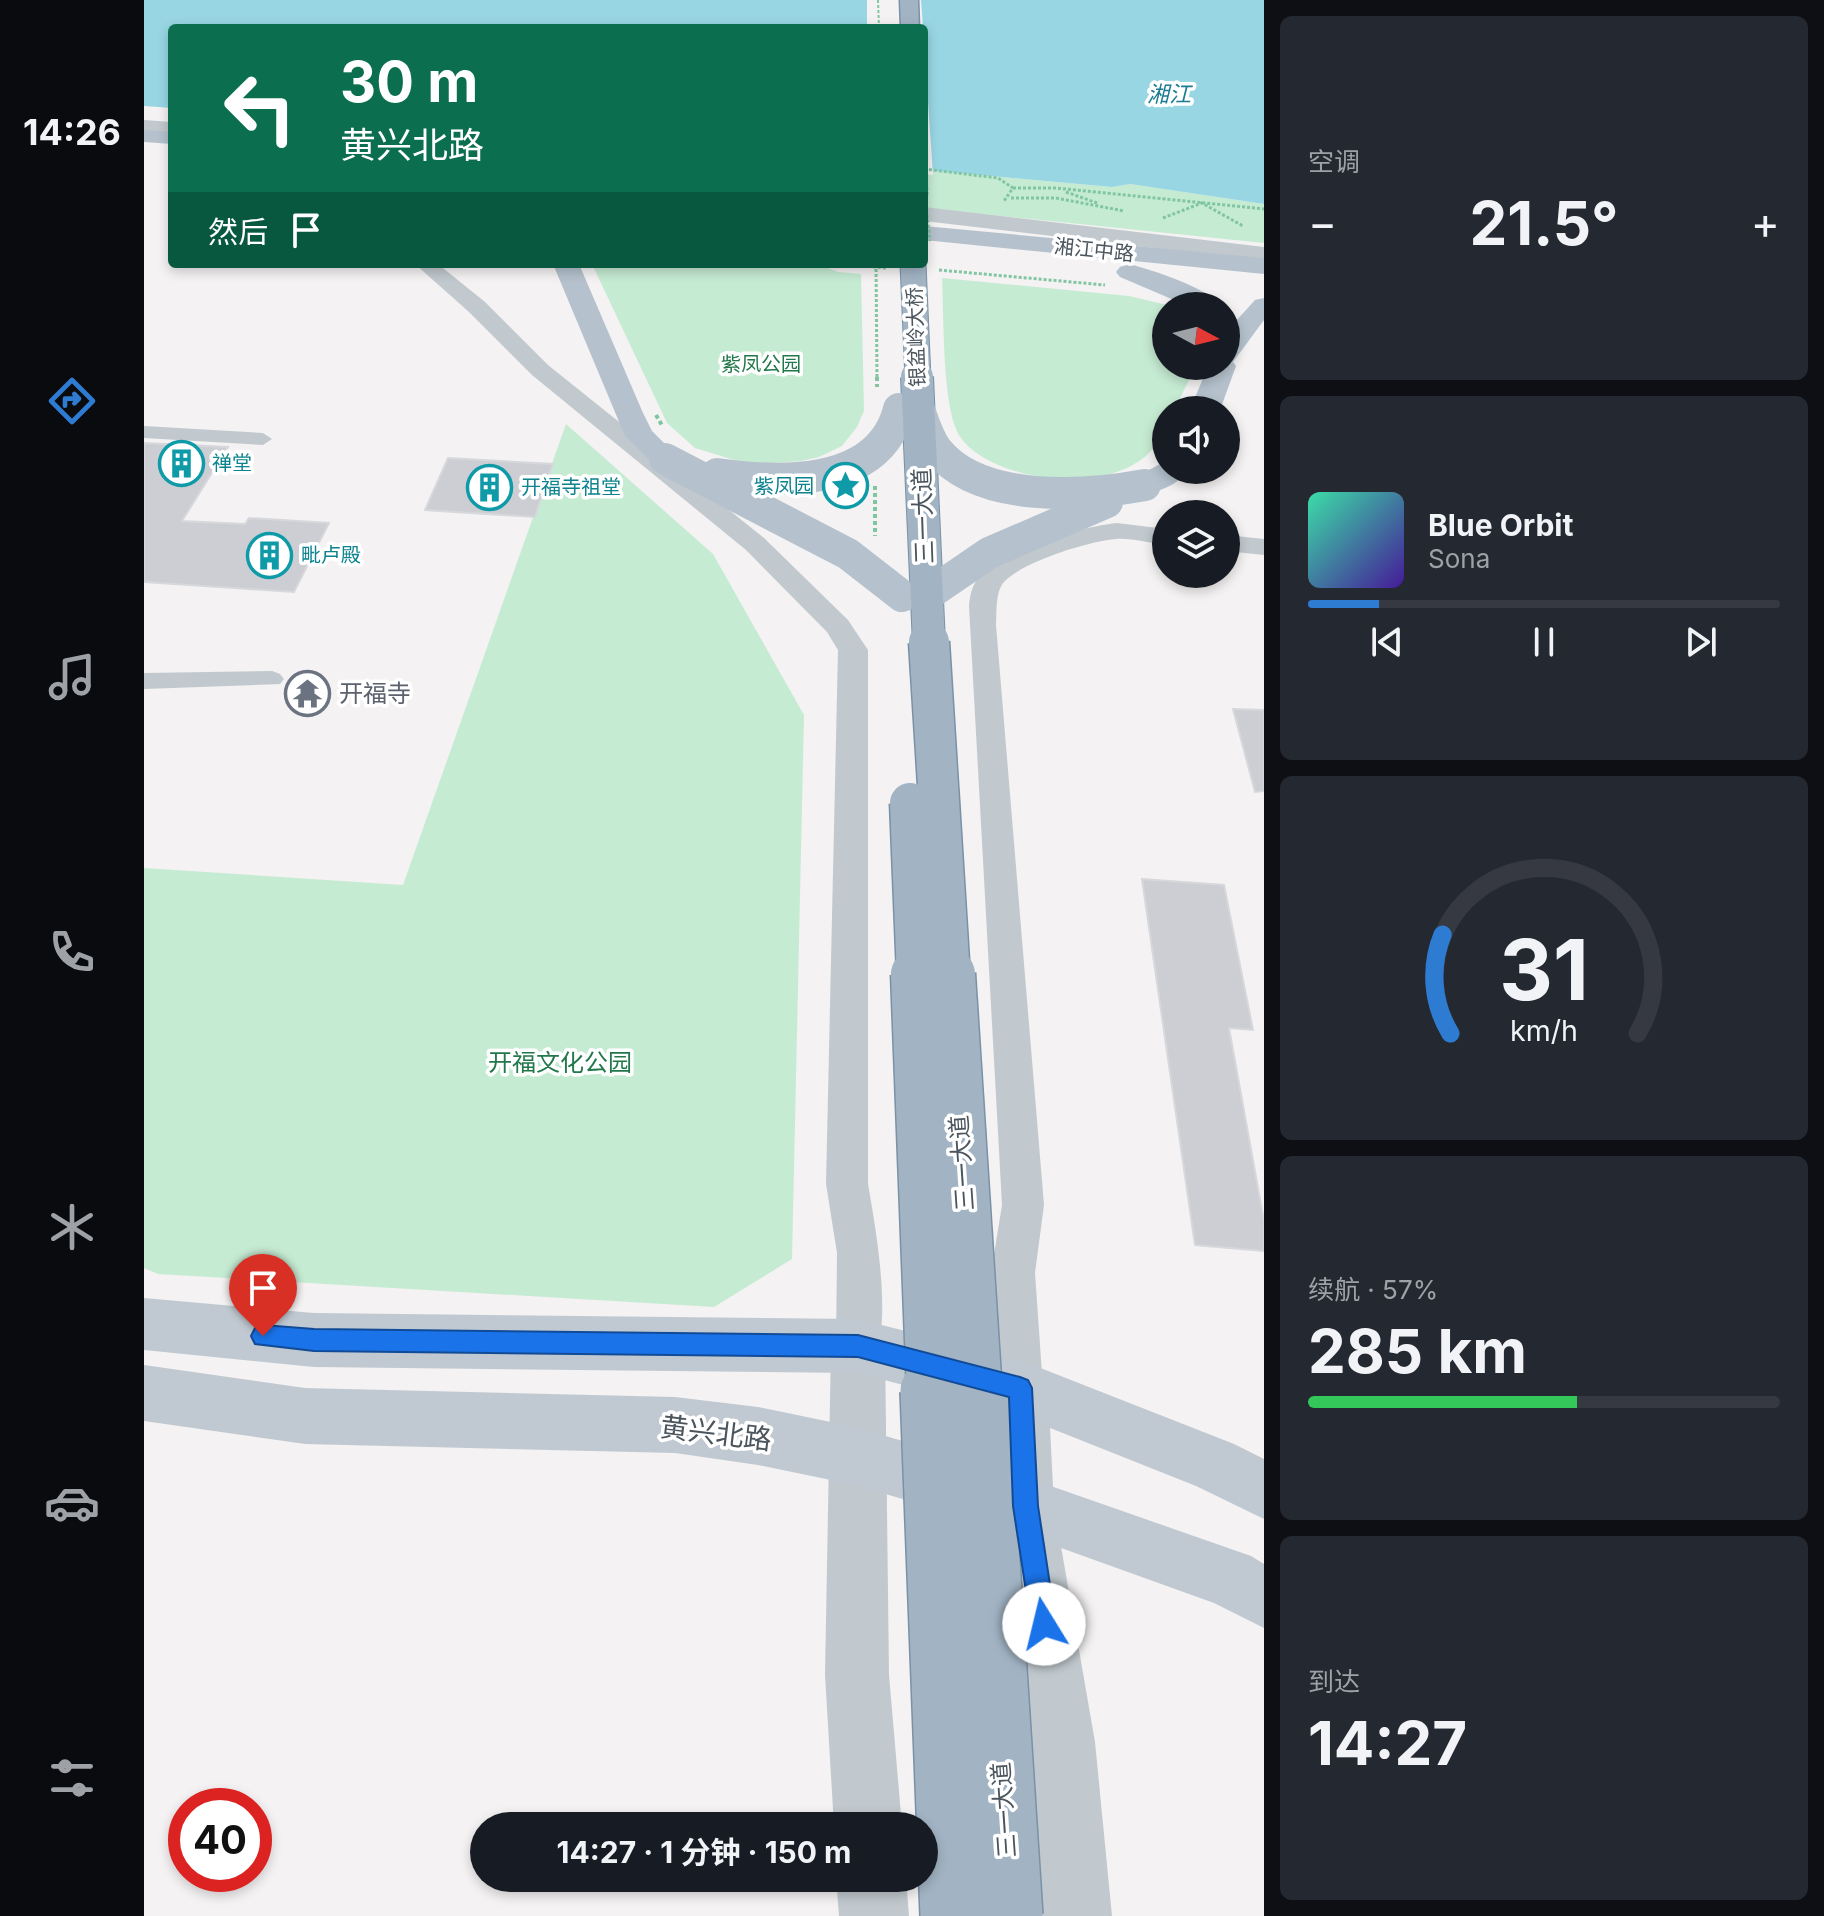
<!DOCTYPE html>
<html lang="zh">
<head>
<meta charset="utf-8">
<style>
	body { margin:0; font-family:Inter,"Noto Sans SC",sans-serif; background:#242831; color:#f1f3f6; height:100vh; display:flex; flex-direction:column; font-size:30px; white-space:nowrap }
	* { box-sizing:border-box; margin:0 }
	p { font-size:26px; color:#9ea1a6 }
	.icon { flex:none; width:44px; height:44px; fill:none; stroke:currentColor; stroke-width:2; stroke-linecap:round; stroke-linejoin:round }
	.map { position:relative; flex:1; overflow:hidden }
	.sheet { display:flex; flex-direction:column; gap:16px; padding:16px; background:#0d0f14; width:560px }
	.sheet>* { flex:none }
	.banner { position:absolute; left:24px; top:24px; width:760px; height:244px; border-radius:8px; box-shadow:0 4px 12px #0003; background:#0b6e4f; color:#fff; overflow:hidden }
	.needle { width:52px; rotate:97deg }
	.fabs { position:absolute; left:1008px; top:292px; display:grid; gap:16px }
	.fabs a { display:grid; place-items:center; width:88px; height:88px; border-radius:50%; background:#171b24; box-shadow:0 4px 12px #0003; font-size:40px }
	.speed { position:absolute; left:24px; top:1788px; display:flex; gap:16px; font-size:40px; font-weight:700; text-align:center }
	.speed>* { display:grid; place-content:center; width:104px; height:104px; border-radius:50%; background:#171b24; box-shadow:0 4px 12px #0003; line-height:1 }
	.speed .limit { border:12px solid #d22; background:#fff; color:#111 }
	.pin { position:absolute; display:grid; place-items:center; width:68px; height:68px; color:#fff; margin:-82px -34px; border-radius:50% 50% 50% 0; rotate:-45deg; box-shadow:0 0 8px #0007 }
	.pin .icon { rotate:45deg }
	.me { position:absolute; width:88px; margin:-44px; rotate:351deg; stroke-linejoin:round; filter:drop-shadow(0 0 6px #0008) }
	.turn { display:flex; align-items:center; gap:28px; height:168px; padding:0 40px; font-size:36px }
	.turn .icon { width:104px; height:104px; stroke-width:2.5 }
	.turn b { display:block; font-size:56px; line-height:68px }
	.then { display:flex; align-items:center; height:76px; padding:0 40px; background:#0003; gap:16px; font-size:30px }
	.big { font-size:60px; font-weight:700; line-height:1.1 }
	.sheet .tile { flex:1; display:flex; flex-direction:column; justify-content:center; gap:12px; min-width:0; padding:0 28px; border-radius:12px; background:#242831 }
	.sheet .dial { align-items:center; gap:0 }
	.dial svg { height:208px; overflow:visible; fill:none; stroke:#363941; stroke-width:7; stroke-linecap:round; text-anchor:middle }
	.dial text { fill:#f1f3f6; stroke:none }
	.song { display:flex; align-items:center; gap:24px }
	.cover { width:96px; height:96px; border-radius:12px; background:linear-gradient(135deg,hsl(160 70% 55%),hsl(260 70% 35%)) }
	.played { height:8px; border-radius:4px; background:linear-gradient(90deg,#2e7bd2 15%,#363941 15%) }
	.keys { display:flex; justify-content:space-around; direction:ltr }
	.heat { display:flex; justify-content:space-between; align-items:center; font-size:44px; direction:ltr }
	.charge { height:12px; border-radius:6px; background:linear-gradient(90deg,#34c759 57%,#363941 0) }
	.trip { position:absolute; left:326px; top:1812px; width:468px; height:80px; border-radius:40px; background:#171b24; box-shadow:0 4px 12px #0003; font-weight:700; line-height:80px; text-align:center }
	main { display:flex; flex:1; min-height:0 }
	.tab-bar { display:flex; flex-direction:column; width:144px; justify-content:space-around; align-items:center; background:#090b0e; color:#9ea1a6 }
	.tab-bar .icon { width:56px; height:56px }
	.tab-bar .current { color:#2e7bd2 }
	.tab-bar b { font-size:36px; color:#f1f3f6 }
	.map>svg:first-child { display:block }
</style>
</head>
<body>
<main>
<nav class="tab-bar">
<b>14:26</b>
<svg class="icon current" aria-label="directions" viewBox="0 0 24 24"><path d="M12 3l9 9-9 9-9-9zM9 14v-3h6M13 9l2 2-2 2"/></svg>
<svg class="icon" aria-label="music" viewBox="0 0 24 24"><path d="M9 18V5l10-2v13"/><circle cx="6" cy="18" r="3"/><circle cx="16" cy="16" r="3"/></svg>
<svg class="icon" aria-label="phone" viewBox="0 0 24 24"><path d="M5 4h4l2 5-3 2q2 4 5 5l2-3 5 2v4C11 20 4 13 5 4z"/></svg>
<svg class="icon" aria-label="climate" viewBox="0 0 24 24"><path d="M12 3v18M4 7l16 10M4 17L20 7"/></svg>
<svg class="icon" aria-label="car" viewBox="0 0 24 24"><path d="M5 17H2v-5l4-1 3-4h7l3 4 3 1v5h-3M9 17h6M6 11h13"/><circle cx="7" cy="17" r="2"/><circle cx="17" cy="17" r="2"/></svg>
<svg class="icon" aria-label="filters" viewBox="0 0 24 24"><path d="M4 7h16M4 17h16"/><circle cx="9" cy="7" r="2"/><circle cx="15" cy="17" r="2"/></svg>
</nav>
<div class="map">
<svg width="1120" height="1916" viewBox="0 0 1120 1916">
	<rect width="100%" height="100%" fill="#f4f2f2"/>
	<g fill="#c6ebd3">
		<polygon points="780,170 968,187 986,184 1120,204 1120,243 780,208"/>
		<polygon points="448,264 673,264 694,272 717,274 720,411 713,427 698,446 675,457 657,461 607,465 551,448 523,423"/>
		<path d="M798,278L985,296L1027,306H1022V366H1052L1030,410H1022C1022,505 848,490 815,435C798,406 800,315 798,278Z"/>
		<polygon points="422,424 569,554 660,715 648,1259 570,1307 14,1274 0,1268 0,868 259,885"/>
	</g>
	<polygon fill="#98d6e3" points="0,0 1120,0 1120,204 986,184 968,187 780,170 780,28 28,28 28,108 0,106"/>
	<g fill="#f4f2f2">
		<polygon points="723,0 777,0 779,28 723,28"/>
		<polygon points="780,43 789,175 780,174"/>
	</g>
	<g fill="#ccced3" stroke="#d6d8dc" stroke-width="2">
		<polygon points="0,443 84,447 38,521 101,524 105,518 185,523 150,592 0,582"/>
		<polygon points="304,458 409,464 391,517 281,510"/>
		<polygon points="1089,709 1120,710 1120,791 1111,792"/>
		<polygon points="998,879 1080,885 1109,1030 1085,1028 1120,1221 1120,1251 1051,1245"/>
	</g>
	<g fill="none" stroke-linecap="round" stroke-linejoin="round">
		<defs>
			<polygon id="trunk" points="756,0 774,0 775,28 757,28"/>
		</defs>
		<use href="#trunk" stroke="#7a91a6" stroke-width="3"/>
		<polyline stroke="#81c6a2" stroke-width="2" stroke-dasharray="3 2" stroke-linecap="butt" points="734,0 735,28"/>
		<g stroke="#81c6a2" stroke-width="3" stroke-dasharray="3 2" stroke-linecap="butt">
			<polyline points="780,169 854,178 869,188 860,201"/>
			<polyline points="869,188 912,188 1120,209"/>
			<polyline points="922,192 953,203"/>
			<polyline points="867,198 912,198 980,211"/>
			<polyline points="1019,218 1058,203 1099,226"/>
			<polyline points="699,264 742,268"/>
			<polyline points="795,270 961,285"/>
		</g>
		<polyline stroke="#81c6a2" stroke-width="4" stroke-dasharray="4 3" stroke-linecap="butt" points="731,486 731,536"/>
		<g fill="#c1c9ce" fill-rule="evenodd">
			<polygon points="0,426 119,433 128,439 119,445 0,438"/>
			<polygon points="128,671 136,674 140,679 136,684 0,689 0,673"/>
		</g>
		<g fill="#c1c9ce" fill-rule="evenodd">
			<path d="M271,264H294L341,302L404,365L620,538L704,620L724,650V1184C732,1231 748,1318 730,1361L714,1368L698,1361L692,1346L693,1253L682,1184L694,650L683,632L602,550L388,375L325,312Z"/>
			<path d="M973,523L1022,529V545C1005,543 988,538 972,539C945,541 878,562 860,582C851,592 853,612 852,625L900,1205L891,1273L899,1388L892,1404L876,1411L860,1404L853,1388L847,1273L858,1205L825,606C826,593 829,582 839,572C863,546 937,527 973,523Z"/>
			<polygon points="1082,535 1120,539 1120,555 1082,551"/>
		</g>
		<g fill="#c1c9ce" fill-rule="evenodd">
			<polygon points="0,120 28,122 28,134 0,132"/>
			<polygon points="780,207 1120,247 1120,261 780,221"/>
			<polygon points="714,1319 733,1327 741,1346 745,1675 758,1826 690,1826 681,1675 687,1346 695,1327"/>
			<polygon points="876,1360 896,1368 904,1388 910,1506 951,1742 968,1916 898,1916 885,1742 852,1506 848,1388 856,1368"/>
			<polygon points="692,1878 762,1878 765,1916 695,1916"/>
		</g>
		<g fill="#c0c9d1" fill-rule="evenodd">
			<polygon points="0,1298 170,1313 714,1319 876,1360 1090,1444 1120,1459 1120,1519 1052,1486 876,1416 714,1373 170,1367 0,1350"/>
			<polygon points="0,1365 161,1388 531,1397 614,1407 711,1427 881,1477 1107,1556 1120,1564 1120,1628 1070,1603 881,1535 711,1485 614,1465 531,1453 161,1444 0,1421"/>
		</g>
		<g fill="#b5c2cd" fill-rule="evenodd">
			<polygon points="0,130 28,132 28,144 0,142"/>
			<polygon points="780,226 1120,258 1120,274 780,240"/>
			<polygon points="409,264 435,264 499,413 508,431 536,459 532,465 521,468 510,465 481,436"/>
			<path d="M985,264C1008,270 1063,287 1076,306H1044L976,277L972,272L976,267Z"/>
			<polygon points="1120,298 1120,320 1089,362 1092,366 1076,410 1046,410 1064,366 1082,366 1082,332 1111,300"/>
			<path d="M1018,463H1022V470H1044C1034,486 1008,496 990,492L985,485L990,478Z"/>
		</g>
		<use href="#trunk" fill="#a2b4c4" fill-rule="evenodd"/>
		<defs>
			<polyline id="trunk-bridge-far4" points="769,264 774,379"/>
			<polyline id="trunk-bridge-far3" points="773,377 785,644"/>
			<g id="trunk-bridge-far2">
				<polyline points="785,642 806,976"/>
				<polyline points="766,803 773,976"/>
			</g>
			<g id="trunk-bridge-far1">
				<polyline points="772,974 788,1393"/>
				<polyline points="806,974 833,1393"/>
			</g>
			<g id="trunk-bridge">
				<polyline points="788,1391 808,1916"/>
				<polyline points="833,1391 867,1916"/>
			</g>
		</defs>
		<use href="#trunk-bridge-far4" stroke="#7a91a6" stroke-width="27" stroke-linecap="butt"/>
		<use href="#trunk-bridge-far3" stroke="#7a91a6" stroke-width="34" stroke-linecap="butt"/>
		<use href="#trunk-bridge-far2" stroke="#7a91a6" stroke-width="43" stroke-linecap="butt"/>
		<use href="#trunk-bridge-far1" stroke="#7a91a6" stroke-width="53" stroke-linecap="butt"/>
		<use href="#trunk-bridge" stroke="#7a91a6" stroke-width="66" stroke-linecap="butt"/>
		<polyline stroke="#81c6a2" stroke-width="2" stroke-dasharray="3 2" stroke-linecap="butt" points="780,132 782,169"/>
		<g stroke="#81c6a2" stroke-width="3" stroke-dasharray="3 2" stroke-linecap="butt">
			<polyline points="782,167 783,195"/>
			<polyline points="780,190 786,241"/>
			<polyline points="732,264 733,379"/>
		</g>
		<g stroke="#81c6a2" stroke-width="4" stroke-dasharray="4 3" stroke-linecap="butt">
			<polyline points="733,377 733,387"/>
			<polyline points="512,415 519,427"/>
			<polyline points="1013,456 1022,444"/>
		</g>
		<g stroke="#b5c2cd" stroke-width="32">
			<path d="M775,410C780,423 784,438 793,450C836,504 942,496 1001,485"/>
			<polyline points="521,459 704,554 758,596"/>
			<path d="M573,474C637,483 736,487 755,409"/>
			<polyline points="782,596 845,553 963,502"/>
		</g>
		<use href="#trunk-bridge-far4" stroke="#a2b4c4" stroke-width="25"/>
		<use href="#trunk-bridge-far3" stroke="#a2b4c4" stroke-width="32"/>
		<use href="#trunk-bridge-far2" stroke="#a2b4c4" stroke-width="40"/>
		<use href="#trunk-bridge-far1" stroke="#a2b4c4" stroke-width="50"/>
		<use href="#trunk-bridge" stroke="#a2b4c4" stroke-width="63"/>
	</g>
	<polygon fill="#1a73e8" stroke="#114b97" stroke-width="2" points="119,1325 170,1329 714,1335 876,1377 884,1380 888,1388 894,1506 912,1624 909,1633 900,1637 891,1633 887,1624 869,1506 865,1397 714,1357 170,1351 111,1344 107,1336 111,1328"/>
	<defs>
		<symbol id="building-ring" viewBox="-11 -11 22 22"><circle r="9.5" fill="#fff" stroke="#0f9aa8" stroke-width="1.5"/><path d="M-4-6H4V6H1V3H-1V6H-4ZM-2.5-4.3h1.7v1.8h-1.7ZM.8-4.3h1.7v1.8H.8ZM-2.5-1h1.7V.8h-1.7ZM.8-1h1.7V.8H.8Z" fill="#0f9aa8"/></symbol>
		<symbol id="sight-ring" viewBox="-11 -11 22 22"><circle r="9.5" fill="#fff" stroke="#0f9aa8" stroke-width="1.5"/><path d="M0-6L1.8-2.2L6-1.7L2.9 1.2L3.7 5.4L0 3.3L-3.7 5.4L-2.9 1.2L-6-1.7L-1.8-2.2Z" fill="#0f9aa8"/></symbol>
		<symbol id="temple-ring" viewBox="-11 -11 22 22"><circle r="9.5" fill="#fff" stroke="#6b7280" stroke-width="1.5"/><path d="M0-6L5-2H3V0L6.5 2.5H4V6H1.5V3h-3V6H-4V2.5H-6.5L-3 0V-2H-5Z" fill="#6b7280"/></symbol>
	</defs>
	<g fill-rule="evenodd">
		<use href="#building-ring" x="12" y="438" width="51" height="51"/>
		<use href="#sight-ring" x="676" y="460" width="51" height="51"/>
		<use href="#building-ring" x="320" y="462" width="51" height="51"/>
		<use href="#building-ring" x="100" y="530" width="51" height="51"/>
		<use href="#temple-ring" x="138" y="668" width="51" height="51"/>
	</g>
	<g text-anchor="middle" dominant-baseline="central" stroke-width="7" stroke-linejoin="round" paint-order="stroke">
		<g font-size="20" fill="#4b555d" stroke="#fff">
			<text transform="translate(950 250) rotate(6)">湘江中路</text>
			<text transform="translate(772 337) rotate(-92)">银盆岭大桥</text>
		</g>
		<g font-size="20" fill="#22784a" stroke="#fff">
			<text x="617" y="364">紫凤公园</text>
		</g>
		<g font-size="20" fill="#0d838f" stroke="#fff" text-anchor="start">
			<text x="68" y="463">禅堂</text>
			<text x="670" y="486" text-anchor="end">紫凤园</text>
			<text x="377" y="487">开福寺祖堂</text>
			<text x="157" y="555">毗卢殿</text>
		</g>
		<g font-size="22" font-style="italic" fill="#1c7c91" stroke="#fff">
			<text x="1025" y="94">湘江</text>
		</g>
		<g font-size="24" fill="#4b555d" stroke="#fff">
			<text transform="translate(779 516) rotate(-92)">三一大道</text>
			<text transform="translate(818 1163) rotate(-94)">三一大道</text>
			<text transform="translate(860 1810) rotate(-94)">三一大道</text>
		</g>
		<g font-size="24" fill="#5b616d" stroke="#fff" text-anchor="start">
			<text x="195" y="693">开福寺</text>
		</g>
		<g font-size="24" fill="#22784a" stroke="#fff">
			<text x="416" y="1062">开福文化公园</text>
		</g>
		<g font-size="28" fill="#4b555d" stroke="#fff">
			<text transform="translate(572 1433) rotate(7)">黄兴北路</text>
		</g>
	</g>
</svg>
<div class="fabs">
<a><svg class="needle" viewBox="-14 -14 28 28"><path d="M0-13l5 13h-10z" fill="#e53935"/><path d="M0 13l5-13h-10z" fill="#9ea1a6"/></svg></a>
<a><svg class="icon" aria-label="sound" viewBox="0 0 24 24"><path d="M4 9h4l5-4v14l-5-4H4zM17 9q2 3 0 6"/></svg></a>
<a><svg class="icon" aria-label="layers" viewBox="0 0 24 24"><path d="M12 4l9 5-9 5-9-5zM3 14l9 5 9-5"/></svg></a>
</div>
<div class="speed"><div class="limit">40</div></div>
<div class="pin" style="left:119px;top:1336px;background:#d93025"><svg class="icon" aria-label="arrive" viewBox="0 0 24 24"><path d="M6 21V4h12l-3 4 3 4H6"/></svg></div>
<svg class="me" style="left:900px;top:1624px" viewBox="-20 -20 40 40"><circle r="19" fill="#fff"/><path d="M0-13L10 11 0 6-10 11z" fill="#1a73e8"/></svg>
<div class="trip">14:27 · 1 分钟 · 150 m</div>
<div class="banner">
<div class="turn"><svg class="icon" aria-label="left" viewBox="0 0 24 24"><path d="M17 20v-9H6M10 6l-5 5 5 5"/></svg><div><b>30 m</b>黄兴北路</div></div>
<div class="then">然后<svg class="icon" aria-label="arrive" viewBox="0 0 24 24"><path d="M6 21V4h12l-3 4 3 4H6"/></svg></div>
</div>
</div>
<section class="sheet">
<div class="tile"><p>空调</p>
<div class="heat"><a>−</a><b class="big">21.5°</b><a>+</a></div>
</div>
<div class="tile">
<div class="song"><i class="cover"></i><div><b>Blue Orbit</b><p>Sona</p></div></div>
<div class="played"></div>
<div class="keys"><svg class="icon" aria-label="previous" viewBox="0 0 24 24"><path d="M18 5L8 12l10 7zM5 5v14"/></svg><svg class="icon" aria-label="pause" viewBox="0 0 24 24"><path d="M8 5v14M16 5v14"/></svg><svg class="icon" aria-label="next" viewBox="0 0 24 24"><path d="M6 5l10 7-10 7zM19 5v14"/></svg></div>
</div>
<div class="tile dial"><svg viewBox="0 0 100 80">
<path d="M14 69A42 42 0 1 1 86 69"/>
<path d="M14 69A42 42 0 0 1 11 31" stroke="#2e7bd2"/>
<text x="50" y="56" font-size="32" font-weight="700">31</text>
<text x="50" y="72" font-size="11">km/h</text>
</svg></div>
<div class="tile"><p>续航 · 57%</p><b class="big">285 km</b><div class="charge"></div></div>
<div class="tile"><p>到达</p><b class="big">14:27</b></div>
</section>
</main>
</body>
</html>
